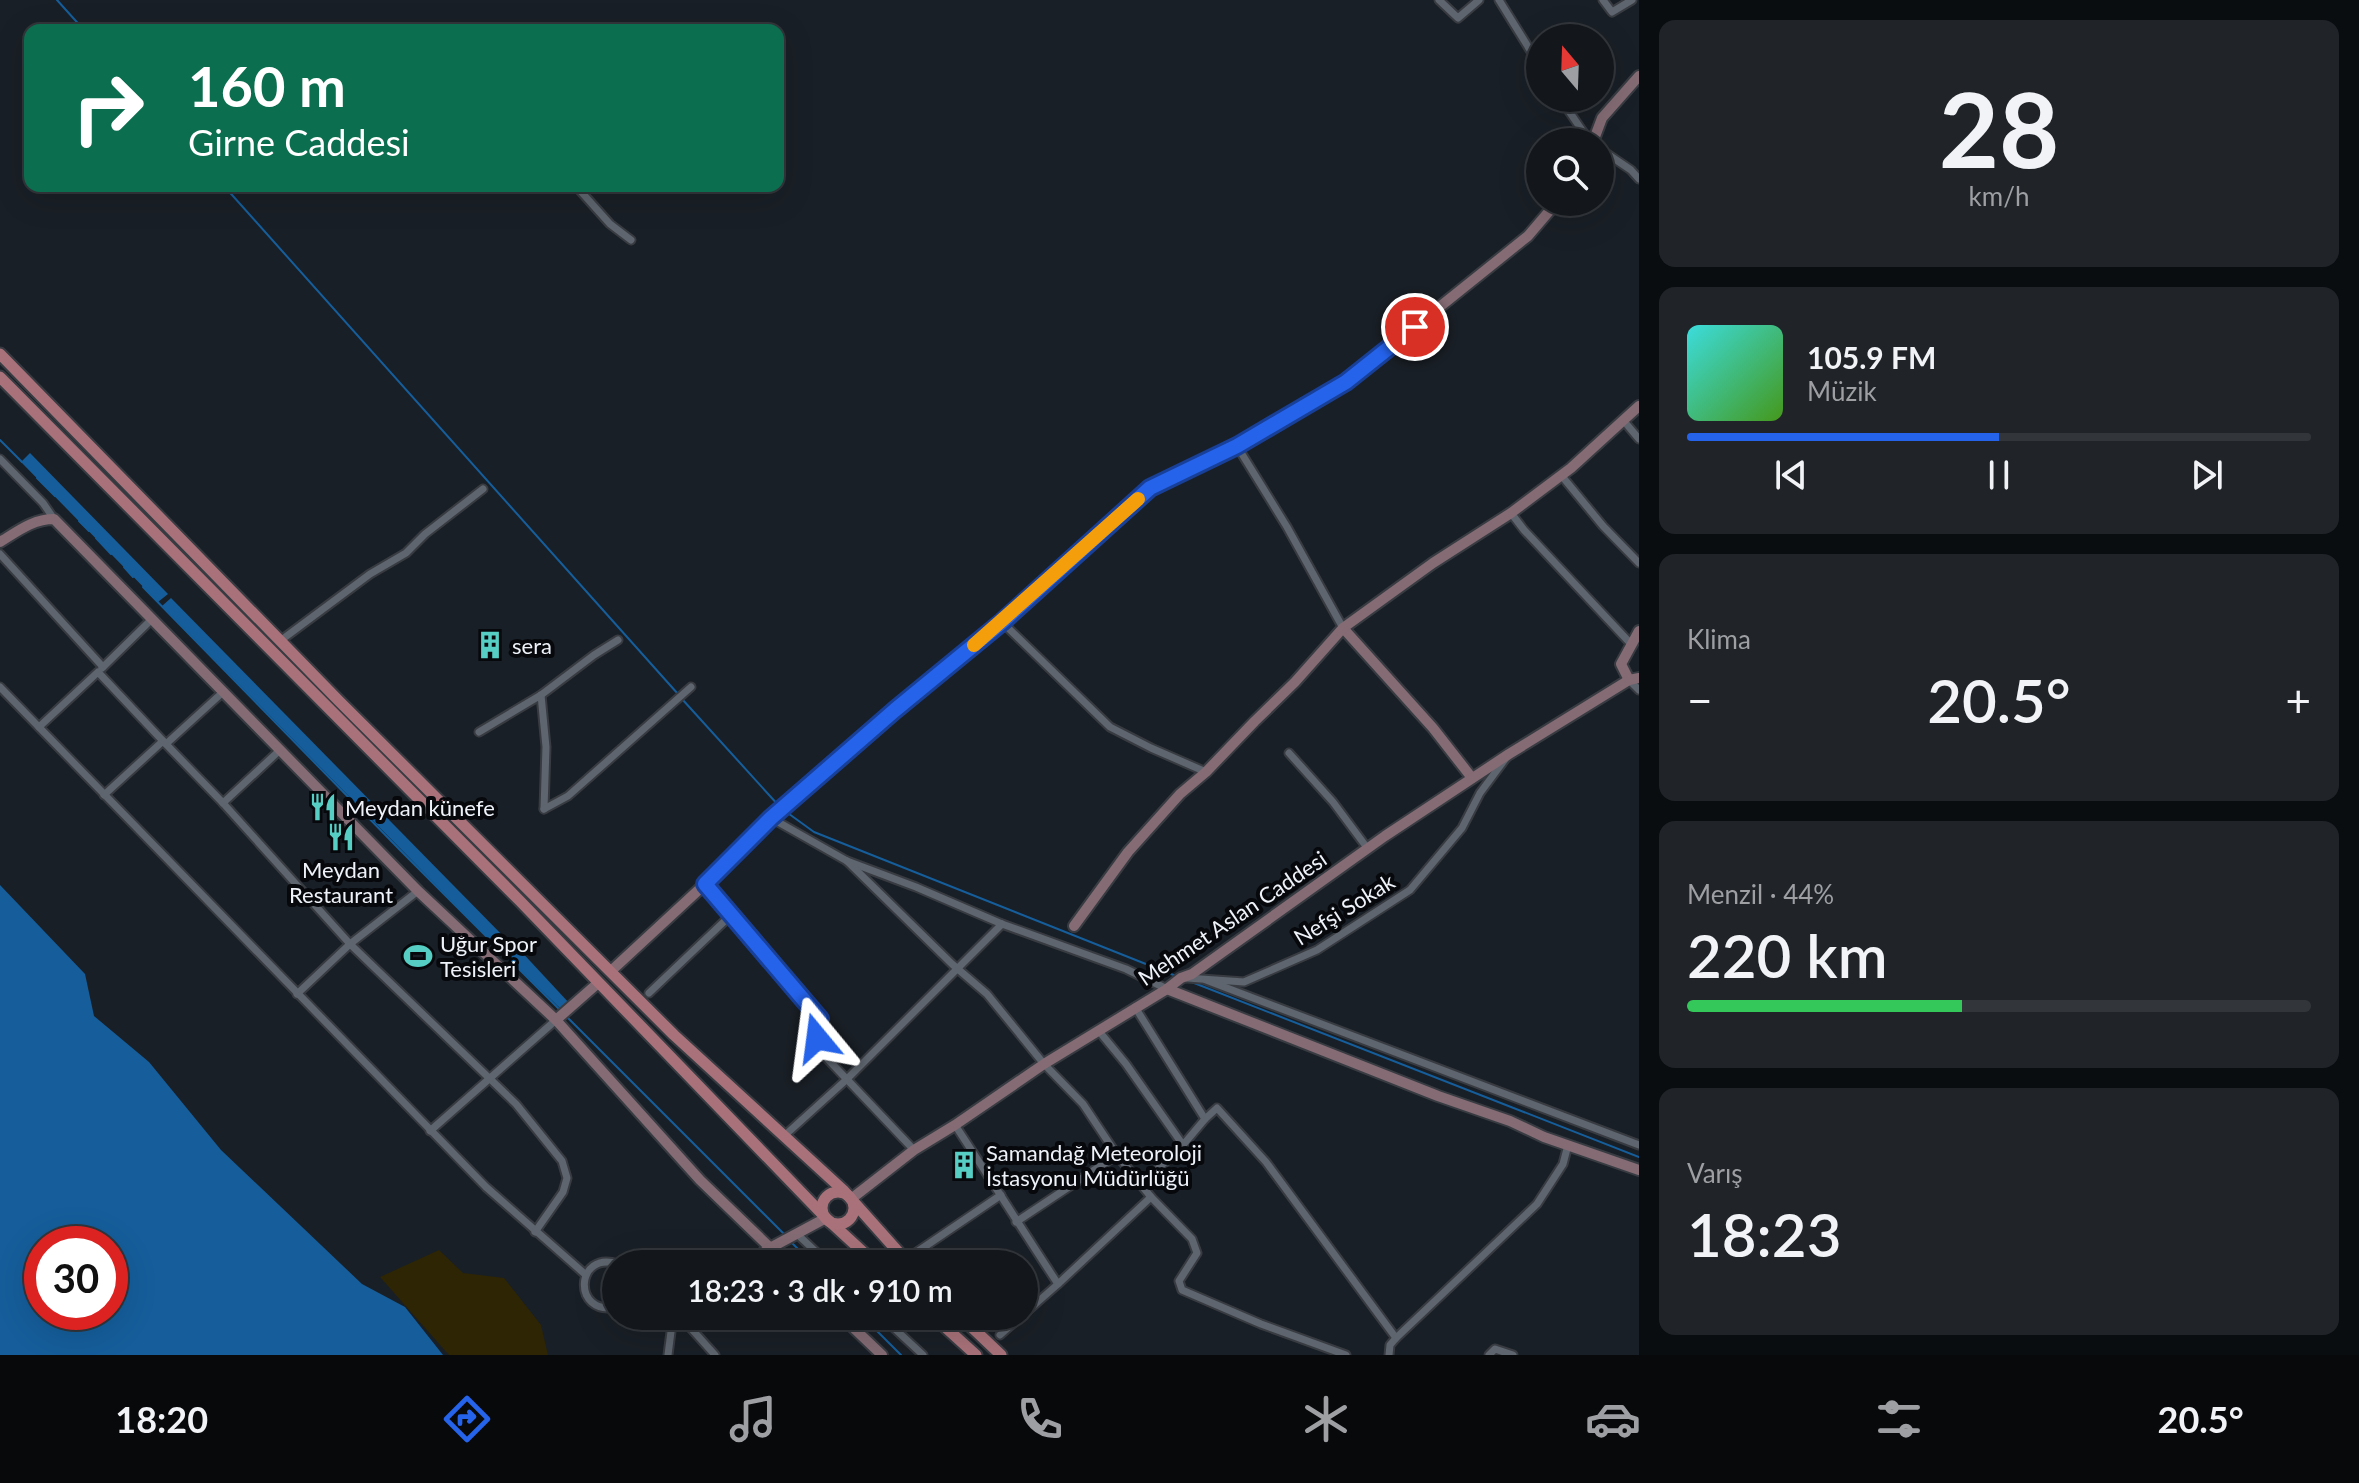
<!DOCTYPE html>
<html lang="tr">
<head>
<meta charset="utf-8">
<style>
	body { margin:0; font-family:Lato,sans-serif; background:#202429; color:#f1f3f6; height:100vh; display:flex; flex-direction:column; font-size:30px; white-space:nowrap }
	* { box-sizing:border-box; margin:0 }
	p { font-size:26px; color:#9d9fa3 }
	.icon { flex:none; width:44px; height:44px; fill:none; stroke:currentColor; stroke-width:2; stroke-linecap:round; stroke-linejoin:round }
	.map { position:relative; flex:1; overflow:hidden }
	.side { display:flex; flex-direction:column; gap:20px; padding:20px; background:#0a0d0f; width:720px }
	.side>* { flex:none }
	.guide { position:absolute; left:24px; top:24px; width:760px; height:168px; border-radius:16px; box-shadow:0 8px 32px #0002,0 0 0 2px #32363b; background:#0b6e4f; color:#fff; overflow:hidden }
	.needle { width:52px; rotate:341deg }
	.tools { position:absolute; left:1526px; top:24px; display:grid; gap:16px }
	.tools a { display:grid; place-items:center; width:88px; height:88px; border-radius:50%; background:#13171c; box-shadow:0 8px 32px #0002,0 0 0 2px #32363b; font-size:40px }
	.speed { position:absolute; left:24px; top:1226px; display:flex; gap:16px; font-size:40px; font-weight:700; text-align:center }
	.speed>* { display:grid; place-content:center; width:104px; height:104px; border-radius:50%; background:#13171c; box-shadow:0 8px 32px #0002,0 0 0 2px #32363b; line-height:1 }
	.speed .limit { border:12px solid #d22; background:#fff; color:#111 }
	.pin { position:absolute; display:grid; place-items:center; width:68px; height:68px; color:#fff; margin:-34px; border:4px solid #fff; border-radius:50%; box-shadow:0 2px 8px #0007 }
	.me { position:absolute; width:88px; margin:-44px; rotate:344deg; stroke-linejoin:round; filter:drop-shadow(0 0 6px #0008) }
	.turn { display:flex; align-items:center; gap:28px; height:168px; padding:0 32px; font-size:36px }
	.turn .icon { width:104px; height:104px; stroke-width:2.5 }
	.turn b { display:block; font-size:56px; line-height:68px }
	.big { font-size:60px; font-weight:600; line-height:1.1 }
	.side .card { flex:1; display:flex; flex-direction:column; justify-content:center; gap:12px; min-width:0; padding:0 28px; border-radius:16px; background:#202429 }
	.side .dial { align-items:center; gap:0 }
	.dial b { font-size:104px; line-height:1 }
	.song { display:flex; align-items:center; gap:24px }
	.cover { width:96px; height:96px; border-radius:12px; background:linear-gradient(135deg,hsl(180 70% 55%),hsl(100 70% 35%)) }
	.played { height:8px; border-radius:4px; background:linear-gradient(90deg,#2563eb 50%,#32363b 50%) }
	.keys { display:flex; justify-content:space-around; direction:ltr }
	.heat { display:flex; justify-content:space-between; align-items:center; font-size:44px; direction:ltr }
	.charge { height:12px; border-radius:6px; background:linear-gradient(90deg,#34c759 44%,#32363b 0) }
	.trip { position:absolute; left:602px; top:1250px; width:436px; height:80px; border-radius:40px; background:#13171c; box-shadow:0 8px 32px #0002,0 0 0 2px #32363b; font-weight:600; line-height:80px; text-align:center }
	.tab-bar { display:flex; height:128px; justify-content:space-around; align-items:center; background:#08090b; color:#9d9fa3 }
	.tab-bar .icon { width:56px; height:56px }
	.tab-bar .on { color:#2563eb }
	.tab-bar b { font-size:36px; color:#f1f3f6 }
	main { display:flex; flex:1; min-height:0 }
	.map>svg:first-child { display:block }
</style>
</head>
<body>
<main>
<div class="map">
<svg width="1639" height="1355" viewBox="0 0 1639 1355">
	<rect width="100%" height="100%" fill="#191f26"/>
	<polygon fill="#2d2504" points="439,1250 463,1273 504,1278 541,1325 548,1355 449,1355 380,1277"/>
	<g fill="#155e9b" fill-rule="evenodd">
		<polygon points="30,453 168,594 158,602 21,462"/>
		<polygon points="171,598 511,944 503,953 162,606"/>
		<path d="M0,885L85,974L94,1016L149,1062L221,1150L362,1284L405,1307L443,1355H0ZM42,1244H110V1312H42Z"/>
		<polygon points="518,948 570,1004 563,1011 508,958"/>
	</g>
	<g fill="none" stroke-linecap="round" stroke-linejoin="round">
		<g stroke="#155e9b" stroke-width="2">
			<polyline points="57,0 84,30"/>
			<polyline points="224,186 678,694"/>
			<polyline points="0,440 22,462"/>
			<polyline points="37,478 55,496"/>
			<polyline points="79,521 89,531"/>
			<polyline points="96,538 111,554"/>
			<polyline points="124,567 133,577"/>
			<polyline points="143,587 399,849 560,1010"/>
			<polyline points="682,699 780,807"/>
			<polyline points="785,811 814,832 1176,976"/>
			<polyline points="1189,981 1639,1157"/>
			<polyline points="567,1017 786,1236"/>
			<polyline points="790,1241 813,1264"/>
			<polyline points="862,1316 901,1355"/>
		</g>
		<defs>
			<g id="street">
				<polyline points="1439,0 1458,18 1479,0"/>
				<polyline points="1499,0 1540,66"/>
				<polyline points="1603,0 1612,12 1632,0"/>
				<polyline points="1560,98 1590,142"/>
				<polyline points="1600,149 1631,170 1639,179"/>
				<polyline points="576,186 610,224 631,240"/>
				<polyline points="1623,420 1639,439"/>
				<polyline points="1237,446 1287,527 1343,628"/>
				<polyline points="0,459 43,503 54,519"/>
				<polyline points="1561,475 1603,526 1639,563"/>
				<polyline points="1511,513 1524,530 1631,644"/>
				<polyline points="0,554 103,667"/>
				<polyline points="1002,622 1110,727 1151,748 1206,772"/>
				<polyline points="280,641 370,574 406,553 425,534 483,489"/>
				<polyline points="102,668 152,619"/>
				<polyline points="1629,680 1639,690"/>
				<polyline points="0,687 486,1187 586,1275"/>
				<polyline points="541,695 546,747 544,809"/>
				<polyline points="39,727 98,672 163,741"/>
				<polyline points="479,732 541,695 594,655 618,640"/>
				<polyline points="166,744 223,692"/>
				<polyline points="1289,753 1333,802 1368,849"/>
				<polyline points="104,795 163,741 223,803 350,944 516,1104 562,1161 567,1178 563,1192 535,1232"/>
				<polyline points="223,803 280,750"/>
				<polyline points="544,809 568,796 691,687"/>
				<polyline points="771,818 847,861 916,887 1002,924 1126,969 1167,989"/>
				<polyline points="847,861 952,964 987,994 1044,1064 1083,1104 1117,1155 1016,1222"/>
				<polyline points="705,884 820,1019 816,1043 820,1051 914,1150"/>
				<polyline points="1187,978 1244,982 1317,950 1410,890 1462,828 1480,793 1506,758"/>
				<polyline points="1206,980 1639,1145"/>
				<polyline points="649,993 731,915"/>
				<polyline points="297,994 350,944 418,891"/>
				<polyline points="1135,1007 1205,1119 1183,1145 1141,1185"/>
				<polyline points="1098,1030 1126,1064 1183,1145"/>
				<polyline points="1205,1119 1217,1108 1266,1162 1396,1338 1390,1345 1389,1355"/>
				<path d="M955,1125C990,1178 1023,1231 1058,1284L1024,1314"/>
				<polyline points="430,1131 556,1020"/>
				<polyline points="783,1137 846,1080 1002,924"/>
				<polyline points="1151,1197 1192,1239 1197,1253 1179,1281 1182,1290 1261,1324 1346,1355"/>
				<polyline points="797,1234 829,1264"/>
				<polyline points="905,1260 1001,1195"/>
				<polyline points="1058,1284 1151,1197 1117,1155"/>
				<path d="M616,1307C572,1316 575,1250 618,1264"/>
				<polyline points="680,1316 715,1355"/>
				<polyline points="881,1316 923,1355"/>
				<polyline points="1000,1335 1021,1316"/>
				<polyline points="1396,1338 1537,1204 1563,1164 1568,1145"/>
				<polyline points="668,1355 673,1316"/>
				<polyline points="1489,1355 1495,1349 1513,1355"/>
			</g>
			<g id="secondary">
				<polyline points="1593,142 1602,118 1639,76"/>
				<path d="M0,542C18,531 33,519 54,519L418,891L556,1020L700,1180L787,1264"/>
				<polyline points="1343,628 1433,728 1472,778"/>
				<polyline points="1629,680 1621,664 1639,631"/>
				<polyline points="1074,926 1128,852 1180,794 1206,772 1255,721 1295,682 1343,628 1433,563 1511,513 1571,468 1639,406"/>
				<polyline points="611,971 705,884 771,818 895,710 1002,622 1150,488 1237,446 1346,382 1528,236 1557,202"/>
				<polyline points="1167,989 1438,1096 1510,1121 1544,1137 1639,1170"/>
				<polyline points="556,1020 598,983"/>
				<polyline points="851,1199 914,1150 955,1125 1044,1064 1167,989 1181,978 1192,974 1385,836 1509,754 1629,680 1639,678"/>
				<polyline points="747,1264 770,1248 826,1218"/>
				<polyline points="841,1316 882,1355"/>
			</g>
			<g id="primary">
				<polyline points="0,354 339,701 674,1035 843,1190 909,1264"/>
				<polyline points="0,377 520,901 826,1218 876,1264"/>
				<circle cx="838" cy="1208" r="16"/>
				<polyline points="933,1316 976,1355"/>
				<polyline points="960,1316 1001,1355"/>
			</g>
		</defs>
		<use href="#street" stroke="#383c42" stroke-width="11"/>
		<use href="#secondary" stroke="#383c42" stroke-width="14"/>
		<use href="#primary" stroke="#383c42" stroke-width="15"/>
		<use href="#street" stroke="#5e656e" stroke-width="7"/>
		<use href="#secondary" stroke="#846b74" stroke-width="10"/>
		<use href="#primary" stroke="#a9727a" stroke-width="11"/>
	</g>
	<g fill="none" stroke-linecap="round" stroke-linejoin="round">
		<defs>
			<polyline id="route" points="817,1038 820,1019 705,884 771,818 895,710 1002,622 1150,488 1237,446 1346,382 1415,327"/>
		</defs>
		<use href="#route" stroke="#184099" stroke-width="20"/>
		<use href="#route" stroke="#2563eb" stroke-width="14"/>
		<polyline stroke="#f59e0b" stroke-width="14" points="974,645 1138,499"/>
	</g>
	<defs>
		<symbol id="building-bare" viewBox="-9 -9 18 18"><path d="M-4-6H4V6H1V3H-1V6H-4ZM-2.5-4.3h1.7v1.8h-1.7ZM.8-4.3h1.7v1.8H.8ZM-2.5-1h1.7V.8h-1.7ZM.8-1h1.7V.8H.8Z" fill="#56cec3" stroke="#06080c" stroke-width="2.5" paint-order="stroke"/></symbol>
		<symbol id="restaurant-bare" viewBox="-9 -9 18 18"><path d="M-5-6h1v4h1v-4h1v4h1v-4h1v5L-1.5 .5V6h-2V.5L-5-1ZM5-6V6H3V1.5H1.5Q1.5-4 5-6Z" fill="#56cec3" stroke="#06080c" stroke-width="2.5" paint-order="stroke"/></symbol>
		<symbol id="stadium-bare" viewBox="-9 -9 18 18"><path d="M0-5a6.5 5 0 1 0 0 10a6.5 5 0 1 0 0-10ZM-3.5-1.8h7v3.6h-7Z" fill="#56cec3" stroke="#06080c" stroke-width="2.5" paint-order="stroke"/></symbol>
	</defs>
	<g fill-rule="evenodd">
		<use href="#building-bare" x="470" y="625" width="40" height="40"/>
		<use href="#restaurant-bare" x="303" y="787" width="40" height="40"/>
		<use href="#restaurant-bare" x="321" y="817" width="40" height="40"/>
		<use href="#stadium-bare" x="398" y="936" width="40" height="40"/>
		<use href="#building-bare" x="944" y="1145" width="40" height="40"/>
	</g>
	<g text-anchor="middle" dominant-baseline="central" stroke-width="8" stroke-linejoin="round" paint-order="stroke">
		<g font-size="22" fill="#eff3f9" stroke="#06080c" text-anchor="start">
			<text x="512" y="645">sera</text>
			<text x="345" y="807">Meydan künefe</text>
			<text x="341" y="869" text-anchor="middle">Meydan<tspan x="341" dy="25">Restaurant</tspan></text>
			<text x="440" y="943">Uğur Spor<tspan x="440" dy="25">Tesisleri</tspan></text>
			<text x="986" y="1152">Samandağ Meteoroloji<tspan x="986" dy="25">İstasyonu Müdürlüğü</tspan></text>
		</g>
		<g font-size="22" fill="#eff3f9" stroke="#06080c">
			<text transform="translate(1344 909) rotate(-32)">Nefşi Sokak</text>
			<text transform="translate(1232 918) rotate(-34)">Mehmet Aslan Caddesi</text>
		</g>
	</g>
</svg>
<div class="tools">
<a><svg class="needle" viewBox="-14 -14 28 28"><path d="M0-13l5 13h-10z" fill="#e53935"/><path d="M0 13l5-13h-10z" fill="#9d9fa3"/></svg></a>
<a><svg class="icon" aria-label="search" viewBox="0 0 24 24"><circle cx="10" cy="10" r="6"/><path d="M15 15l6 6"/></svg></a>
</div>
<div class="speed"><div class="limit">30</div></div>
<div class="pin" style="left:1415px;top:327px;background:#d93025"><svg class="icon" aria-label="arrive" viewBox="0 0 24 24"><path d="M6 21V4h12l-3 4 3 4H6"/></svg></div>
<svg class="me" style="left:817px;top:1038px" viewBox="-20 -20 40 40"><path d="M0-17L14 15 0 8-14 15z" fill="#2563eb" stroke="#fff" stroke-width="4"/></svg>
<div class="trip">18:23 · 3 dk · 910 m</div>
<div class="guide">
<div class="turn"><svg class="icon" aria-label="right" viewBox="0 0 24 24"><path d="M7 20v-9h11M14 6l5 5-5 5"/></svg><div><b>160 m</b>Girne Caddesi</div></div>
</div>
</div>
<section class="side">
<div class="card dial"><b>28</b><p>km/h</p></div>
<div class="card">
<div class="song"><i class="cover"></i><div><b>105.9 FM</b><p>Müzik</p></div></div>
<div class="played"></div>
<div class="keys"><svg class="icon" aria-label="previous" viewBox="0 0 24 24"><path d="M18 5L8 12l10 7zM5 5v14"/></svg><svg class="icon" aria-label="pause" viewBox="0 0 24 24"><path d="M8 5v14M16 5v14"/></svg><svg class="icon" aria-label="next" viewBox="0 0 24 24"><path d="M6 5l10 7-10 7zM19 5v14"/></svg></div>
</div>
<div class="card"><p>Klima</p>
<div class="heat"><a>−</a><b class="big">20.5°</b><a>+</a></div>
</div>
<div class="card"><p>Menzil · 44%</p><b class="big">220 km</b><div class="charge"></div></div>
<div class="card"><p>Varış</p><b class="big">18:23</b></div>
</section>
</main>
<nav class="tab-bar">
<b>18:20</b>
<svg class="icon on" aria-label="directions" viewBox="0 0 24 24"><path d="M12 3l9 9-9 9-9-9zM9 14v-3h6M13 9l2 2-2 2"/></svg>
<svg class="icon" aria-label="music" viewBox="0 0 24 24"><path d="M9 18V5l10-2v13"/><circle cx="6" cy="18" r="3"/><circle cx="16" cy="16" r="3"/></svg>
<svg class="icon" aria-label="phone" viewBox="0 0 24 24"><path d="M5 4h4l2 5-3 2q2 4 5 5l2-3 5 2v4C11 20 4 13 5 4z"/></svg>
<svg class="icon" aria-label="climate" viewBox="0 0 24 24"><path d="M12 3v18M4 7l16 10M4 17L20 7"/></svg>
<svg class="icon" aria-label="car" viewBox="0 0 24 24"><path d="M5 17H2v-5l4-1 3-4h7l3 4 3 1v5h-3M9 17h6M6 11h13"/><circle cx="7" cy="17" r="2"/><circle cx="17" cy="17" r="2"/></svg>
<svg class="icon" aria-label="filters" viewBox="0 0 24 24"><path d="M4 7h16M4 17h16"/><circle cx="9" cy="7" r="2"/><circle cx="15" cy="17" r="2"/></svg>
<b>20.5°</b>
</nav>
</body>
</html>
